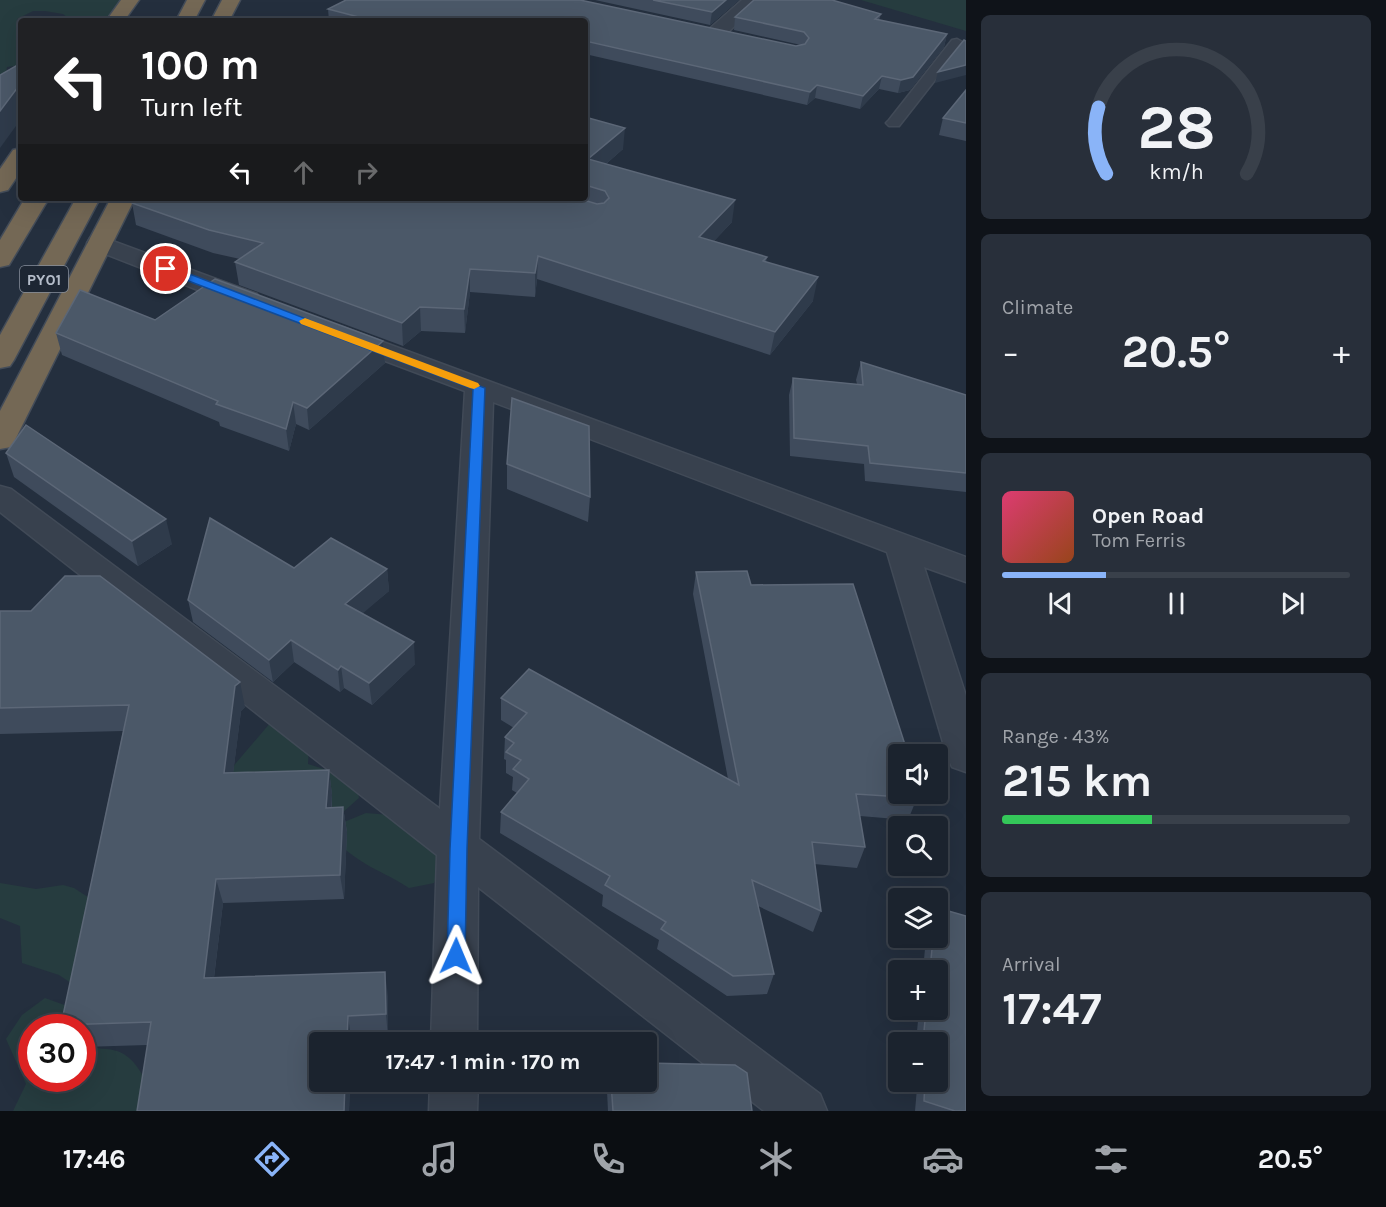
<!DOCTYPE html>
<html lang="en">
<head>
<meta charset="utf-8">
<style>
	body { margin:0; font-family:Karla,sans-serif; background:#282f3a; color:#f1f3f6; height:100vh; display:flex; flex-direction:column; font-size:22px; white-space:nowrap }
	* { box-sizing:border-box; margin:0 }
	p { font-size:20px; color:#a0a4aa }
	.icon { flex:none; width:33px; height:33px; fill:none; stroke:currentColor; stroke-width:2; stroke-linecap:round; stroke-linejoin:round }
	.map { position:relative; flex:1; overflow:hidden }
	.drawer { display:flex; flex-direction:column; gap:15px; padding:15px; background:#0f1319; width:420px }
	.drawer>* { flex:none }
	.banner { position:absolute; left:18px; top:18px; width:570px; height:183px; border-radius:6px; box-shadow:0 6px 24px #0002,0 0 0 2px #39404a; background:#202124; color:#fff; overflow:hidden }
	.controls { position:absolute; left:888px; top:744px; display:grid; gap:12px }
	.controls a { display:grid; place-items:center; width:60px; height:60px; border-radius:6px; background:#1b232e; box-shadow:0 6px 24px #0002,0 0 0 2px #39404a; font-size:30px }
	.speed { position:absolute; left:18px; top:1014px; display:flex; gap:12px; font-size:30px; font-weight:700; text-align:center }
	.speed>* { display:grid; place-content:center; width:78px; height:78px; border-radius:50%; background:#1b232e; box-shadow:0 6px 24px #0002,0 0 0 2px #39404a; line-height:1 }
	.speed .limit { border:9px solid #d22; background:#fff; color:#111 }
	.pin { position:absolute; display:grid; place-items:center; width:51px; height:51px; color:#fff; margin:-26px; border:3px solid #fff; border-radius:50%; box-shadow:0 2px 6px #0007 }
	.me { position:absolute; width:66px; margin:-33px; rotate:1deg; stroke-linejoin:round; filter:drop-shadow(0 0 4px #0008) }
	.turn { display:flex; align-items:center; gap:21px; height:126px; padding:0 24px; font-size:27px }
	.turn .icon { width:78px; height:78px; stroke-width:2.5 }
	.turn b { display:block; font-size:42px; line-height:51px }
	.lanes { display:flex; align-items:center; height:57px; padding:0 24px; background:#0003; justify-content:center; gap:30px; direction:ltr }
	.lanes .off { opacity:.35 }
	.big { font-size:45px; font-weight:700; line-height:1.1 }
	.drawer .tile { flex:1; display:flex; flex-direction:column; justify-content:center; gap:9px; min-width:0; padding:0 21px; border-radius:9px; background:#282f3a }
	.drawer .dial { align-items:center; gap:0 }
	.dial svg { height:156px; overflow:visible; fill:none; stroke:#39404a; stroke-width:7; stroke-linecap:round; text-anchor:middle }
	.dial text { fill:#f1f3f6; stroke:none }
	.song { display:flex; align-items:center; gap:18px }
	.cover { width:72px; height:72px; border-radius:9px; background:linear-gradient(135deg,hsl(340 70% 55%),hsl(20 70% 35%)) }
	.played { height:6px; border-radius:3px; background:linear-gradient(90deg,#8ab4f8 30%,#39404a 30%) }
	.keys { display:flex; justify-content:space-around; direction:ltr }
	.heat { display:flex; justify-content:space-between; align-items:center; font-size:33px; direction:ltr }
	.charge { height:9px; border-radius:4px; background:linear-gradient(90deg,#34c759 43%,#39404a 0) }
	.trip { position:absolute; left:309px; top:1032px; width:348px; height:60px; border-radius:6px; background:#1b232e; box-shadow:0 6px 24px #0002,0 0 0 2px #39404a; font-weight:700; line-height:60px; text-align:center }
	.dock { display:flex; height:96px; justify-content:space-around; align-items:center; background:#0b0e12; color:#a0a4aa }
	.dock .icon { width:42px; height:42px }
	.dock .active { color:#8ab4f8 }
	.dock b { font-size:27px; color:#f1f3f6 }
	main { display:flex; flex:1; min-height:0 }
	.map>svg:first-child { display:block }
</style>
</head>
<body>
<main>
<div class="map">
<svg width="966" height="1111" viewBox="0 0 966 1111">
	<rect width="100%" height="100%" fill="#242f3e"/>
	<g fill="#263c3f">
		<polygon points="0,0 134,0 113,21 72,21 63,14 45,11 33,11 17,19 21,25 21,65 7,67 0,111"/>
		<polygon points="861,0 966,0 966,31"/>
		<polygon points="271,722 310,726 308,764 330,771 354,774 359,798 342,813 250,806 230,770"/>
		<path d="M366,813L390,815L424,846L448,853L434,883L409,888C381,870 361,866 336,841L344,822Z"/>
		<polygon points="0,883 36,889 63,885 74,888 97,903 71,983 59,975 22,963 20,926 0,918"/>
		<path d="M45,998L70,1007L75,1027L32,1028V1078H82L83,1038C98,1053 99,1046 117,1051C135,1057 143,1076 151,1091L143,1111H13L26,1084L6,1039L22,1015Z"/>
	</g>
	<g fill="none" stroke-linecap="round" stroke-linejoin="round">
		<defs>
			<polygon id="lane" points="957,39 964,43 899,126 889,126 886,123 889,120 952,40"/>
			<g id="street">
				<polygon points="742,0 762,0 722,38 708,38 706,34 708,30"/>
				<polygon points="99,236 257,294 261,300 257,306 248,308 239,306 90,248 87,243 90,238"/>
				<polygon points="342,327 966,557 966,582 924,567 966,696 966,772 952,767 947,756 887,552 493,402 479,839 820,1094 827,1111 764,1111 478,887 477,1042 431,1042 437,855 0,512 0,486 11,489 440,809 465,391 332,341 329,335 332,329"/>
				<polygon points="430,1082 478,1082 477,1111 429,1111"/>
			</g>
			<g id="highway">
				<polygon points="121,0 139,0 124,21 106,21"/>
				<polygon points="187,0 205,0 194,21 176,21"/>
				<polygon points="222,0 240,0 229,21 211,21"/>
				<polygon points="21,148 21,171 8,190 0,192 0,169 13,150"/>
				<polygon points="25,198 49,198 9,265 0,267 0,240"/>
				<polygon points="76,198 100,198 14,360 10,366 0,368 0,335"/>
				<polygon points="111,198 135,198 15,440 11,447 0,449 0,411"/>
			</g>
		</defs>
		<use href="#lane" stroke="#414a57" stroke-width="3"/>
		<use href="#street" stroke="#414a57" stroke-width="3"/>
		<use href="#highway" stroke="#434c59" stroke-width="3"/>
		<use href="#lane" fill="#38414e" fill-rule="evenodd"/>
		<use href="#street" fill="#38414e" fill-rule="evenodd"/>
		<use href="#highway" fill="#746855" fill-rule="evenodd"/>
	</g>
	<g fill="#3f4b5c">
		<polygon points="346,0 580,0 796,46 801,45 734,30 735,17 754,0 832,0 881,14 879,20 947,34 944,47 910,90 898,93 879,89 860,109 815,98 807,105 585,54 585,21 329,21 328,9"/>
		<polygon points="595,0 739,0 710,25"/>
		<polygon points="966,90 966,141 939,135 943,118"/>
		<polygon points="585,117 623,149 606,164 732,222 714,241 767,257 766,262 813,301 770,355 537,279 535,297 470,292 465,333 421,331 403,346 239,285 235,262 240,259 213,253 136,225 132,203 134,198 585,198"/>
		<polygon points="155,320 383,341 385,363 309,430 296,424 289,451 220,426 219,422 62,355 56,333"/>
		<polygon points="861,362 966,395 966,492 865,481 864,464 790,456 789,395 793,378 857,384 856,380"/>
		<polygon points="6,453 172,544 138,566 14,477"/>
		<polygon points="507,464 590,497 588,522 507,489"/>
		<polygon points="294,568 387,569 389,591 362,613 415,664 372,705 344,688 340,692 294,662 273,682 193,622 188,600"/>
		<polygon points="696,572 751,585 917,798 908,820 860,816 865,847 857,868 814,864 821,911 813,932 758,906 774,974 767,994 727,996 657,949 659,940 602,906 603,895 500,833 501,812 517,793 512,790 513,777 506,773 506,760 504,759 505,737 514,728 501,720 501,698 728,779 693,594"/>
		<polygon points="0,611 31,611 245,707 241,711 233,773 329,770 332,795 332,808 343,807 347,832 344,899 223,903 214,978 388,996 388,1037 351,1038 351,1042 320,1042 320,1082 350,1082 349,1111 147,1045 82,1047 82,1028 63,1028 61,1025 123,731 0,734"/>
		<polygon points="926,938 938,938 966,1111 915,1111 917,1088 912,1086 912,1082 938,1082 938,1042 916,1042 919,1010 938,1010 938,970 923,970"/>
		<polygon points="609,1082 646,1082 752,1111 608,1111 607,1091"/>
	</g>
	<g fill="#2f3b4b">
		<polygon points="726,0 739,0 710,25 712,12"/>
		<polygon points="947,34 944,47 910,90 898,93 901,80"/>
		<polygon points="966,65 966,75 935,83 938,72"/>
		<polygon points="882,76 879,89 860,109 863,96"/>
		<polygon points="21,83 21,119 0,148 0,111"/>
		<polygon points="817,85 815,98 807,105 810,92"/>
		<polygon points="625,128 623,149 586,181 588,159"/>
		<polygon points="735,200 732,222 696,260 699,237"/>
		<polygon points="538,256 537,279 535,297 535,273"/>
		<polygon points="470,269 470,292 465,333 464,309"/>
		<polygon points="818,277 813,301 770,355 775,332"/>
		<polygon points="420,307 421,331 403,346 402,323"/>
		<polygon points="383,341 385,363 309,430 307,408"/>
		<polygon points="293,402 296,424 289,451 286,429"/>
		<polygon points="166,519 172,544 138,566 132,541"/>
		<polygon points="387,569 389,591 348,626 345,604"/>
		<polygon points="291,640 294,662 273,682 269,660"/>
		<polygon points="414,642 415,664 372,705 369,683"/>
		<polygon points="341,666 344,688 340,692 338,670"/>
		<polygon points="240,682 245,707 241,711 230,798 224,773 235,686"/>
		<polygon points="329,770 332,795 330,833 326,808"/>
		<polygon points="343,807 347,832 344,899 340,875"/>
		<polygon points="216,879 223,903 211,1001 204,978"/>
		<polygon points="385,972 388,996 388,1037 386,1014"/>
		<polygon points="348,1016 351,1038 351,1042 347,1042"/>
		<polygon points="345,1082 350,1082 349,1111 344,1111"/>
	</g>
	<g fill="#4b5868" stroke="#5c6777" stroke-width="1.5">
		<polygon points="346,0 580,0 796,46 805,44 809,38 804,32 735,17 754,0 832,0 881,14 875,19 947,34 913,77 901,80 882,76 863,96 817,85 810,92 585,41 585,21 374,21 328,9"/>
		<polygon points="653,0 726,0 712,12"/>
		<polygon points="964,40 966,41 966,65 938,72"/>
		<polygon points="21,63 21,83 0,111 0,75"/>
		<polygon points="966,90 966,123 943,118"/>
		<polygon points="585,117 625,128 588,159 735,200 699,237 767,257 763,261 818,277 775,332 538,256 535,273 470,269 464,309 420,307 402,323 235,262 263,243 209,230 132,203 134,198 577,198 597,204 604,203 609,198 605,191 585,185"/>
		<polygon points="215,279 383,341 307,408 293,402 286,429 216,404 218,401 56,333 80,290 155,320"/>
		<polygon points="861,362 966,395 966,473 870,463 868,446 794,438 793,378 863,385"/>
		<polygon points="512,398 589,426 590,497 507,464"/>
		<polygon points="26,425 166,519 132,541 6,453"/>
		<polygon points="210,518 294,568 331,538 387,569 345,604 414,642 369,683 341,666 338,670 291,640 269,660 188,600"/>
		<polygon points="747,571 751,585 853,584 908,754 898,754 898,794 916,794 917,798 856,794 865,847 812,842 821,911 752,880 774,974 733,976 661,929 666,922 605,885 610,876 501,812 529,779 513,769 521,760 506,752 514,743 505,737 527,713 501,698 529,669 739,785 696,572"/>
		<polygon points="65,576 100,576 240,682 235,686 224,773 329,770 326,808 343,807 340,875 216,879 204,978 385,972 386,1014 348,1016 347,1042 320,1042 320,1082 345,1082 344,1111 137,1111 151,1022 61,1025 129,705 0,708 0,611 31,611"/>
		<polygon points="938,908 966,916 966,1111 955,1111 924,1101 925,1082 938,1082 938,1042 923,1042 926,1010 938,1010 938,970 930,970 933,938 938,938"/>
		<polygon points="646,1063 735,1065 747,1073 752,1111 613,1111 611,1082 646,1082"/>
	</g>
	<polygon fill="#1a73e8" stroke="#114b97" stroke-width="1.5" points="162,266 169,266 485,388 467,849 465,956 463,962 456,965 450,962 447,956 450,849 473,389 162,271"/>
	<polygon fill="#f59e0b" points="305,318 478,383 480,386 474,389 470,388 301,324 299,321"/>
	<g text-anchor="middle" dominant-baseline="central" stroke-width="6" stroke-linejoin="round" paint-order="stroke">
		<rect fill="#1d2633" stroke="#878f9c" stroke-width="1.5" x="20" y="266" width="48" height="26" rx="4.5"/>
		<g font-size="16" font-weight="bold" fill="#b4bcc9">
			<text x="44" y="279">PY01</text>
		</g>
	</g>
</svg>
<div class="controls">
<a><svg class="icon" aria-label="sound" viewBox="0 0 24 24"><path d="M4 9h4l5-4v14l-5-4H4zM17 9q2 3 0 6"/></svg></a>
<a><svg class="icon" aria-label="search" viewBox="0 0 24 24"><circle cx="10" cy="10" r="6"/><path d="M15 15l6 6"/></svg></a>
<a><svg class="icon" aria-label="layers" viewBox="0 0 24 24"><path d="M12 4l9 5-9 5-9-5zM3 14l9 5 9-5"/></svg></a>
<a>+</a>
<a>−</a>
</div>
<div class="speed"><div class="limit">30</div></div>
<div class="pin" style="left:166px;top:269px;background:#d93025"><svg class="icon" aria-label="arrive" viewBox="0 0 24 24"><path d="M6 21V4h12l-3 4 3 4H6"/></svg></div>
<svg class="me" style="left:456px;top:956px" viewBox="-20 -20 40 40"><path d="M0-17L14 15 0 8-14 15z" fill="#1a73e8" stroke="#fff" stroke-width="4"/></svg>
<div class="trip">17:47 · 1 min · 170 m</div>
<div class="banner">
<div class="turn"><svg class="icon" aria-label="left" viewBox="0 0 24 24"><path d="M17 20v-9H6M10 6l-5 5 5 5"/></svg><div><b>100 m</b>Turn left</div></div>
<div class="lanes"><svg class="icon" aria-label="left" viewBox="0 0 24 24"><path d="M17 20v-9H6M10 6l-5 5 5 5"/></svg><svg class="icon off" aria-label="ahead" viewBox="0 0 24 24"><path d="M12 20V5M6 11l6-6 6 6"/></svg><svg class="icon off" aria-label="right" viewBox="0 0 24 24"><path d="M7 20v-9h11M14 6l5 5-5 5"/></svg></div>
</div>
</div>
<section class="drawer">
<div class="tile dial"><svg viewBox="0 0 100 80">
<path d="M14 69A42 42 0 1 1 86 69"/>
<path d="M14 69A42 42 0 0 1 10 35" stroke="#8ab4f8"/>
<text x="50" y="56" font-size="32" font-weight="700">28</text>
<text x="50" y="72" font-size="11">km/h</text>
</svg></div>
<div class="tile"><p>Climate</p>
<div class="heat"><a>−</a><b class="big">20.5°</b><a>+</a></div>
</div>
<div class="tile">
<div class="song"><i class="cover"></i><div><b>Open Road</b><p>Tom Ferris</p></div></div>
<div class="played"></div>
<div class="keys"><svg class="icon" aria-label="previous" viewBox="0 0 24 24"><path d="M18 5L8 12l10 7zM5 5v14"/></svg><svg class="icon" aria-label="pause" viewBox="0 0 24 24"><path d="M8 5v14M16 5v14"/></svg><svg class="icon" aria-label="next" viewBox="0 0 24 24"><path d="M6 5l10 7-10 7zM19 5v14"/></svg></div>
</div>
<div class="tile"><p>Range · 43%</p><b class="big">215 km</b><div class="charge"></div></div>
<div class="tile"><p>Arrival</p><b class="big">17:47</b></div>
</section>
</main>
<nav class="dock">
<b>17:46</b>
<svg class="icon active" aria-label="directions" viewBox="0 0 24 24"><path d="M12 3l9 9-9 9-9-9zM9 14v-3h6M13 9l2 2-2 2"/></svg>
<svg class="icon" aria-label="music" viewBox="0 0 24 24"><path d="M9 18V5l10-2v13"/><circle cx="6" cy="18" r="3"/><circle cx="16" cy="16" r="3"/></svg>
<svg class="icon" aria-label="phone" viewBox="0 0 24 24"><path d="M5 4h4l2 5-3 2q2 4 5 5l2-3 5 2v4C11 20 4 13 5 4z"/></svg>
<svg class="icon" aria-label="climate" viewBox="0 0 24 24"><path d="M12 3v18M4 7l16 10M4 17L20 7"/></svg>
<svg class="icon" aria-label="car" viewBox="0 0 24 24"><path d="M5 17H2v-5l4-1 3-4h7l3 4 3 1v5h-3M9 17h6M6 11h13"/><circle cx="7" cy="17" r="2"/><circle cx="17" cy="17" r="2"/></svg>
<svg class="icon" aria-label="filters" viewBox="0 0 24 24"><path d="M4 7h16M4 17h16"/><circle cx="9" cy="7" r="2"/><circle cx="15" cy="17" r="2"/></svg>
<b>20.5°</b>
</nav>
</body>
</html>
